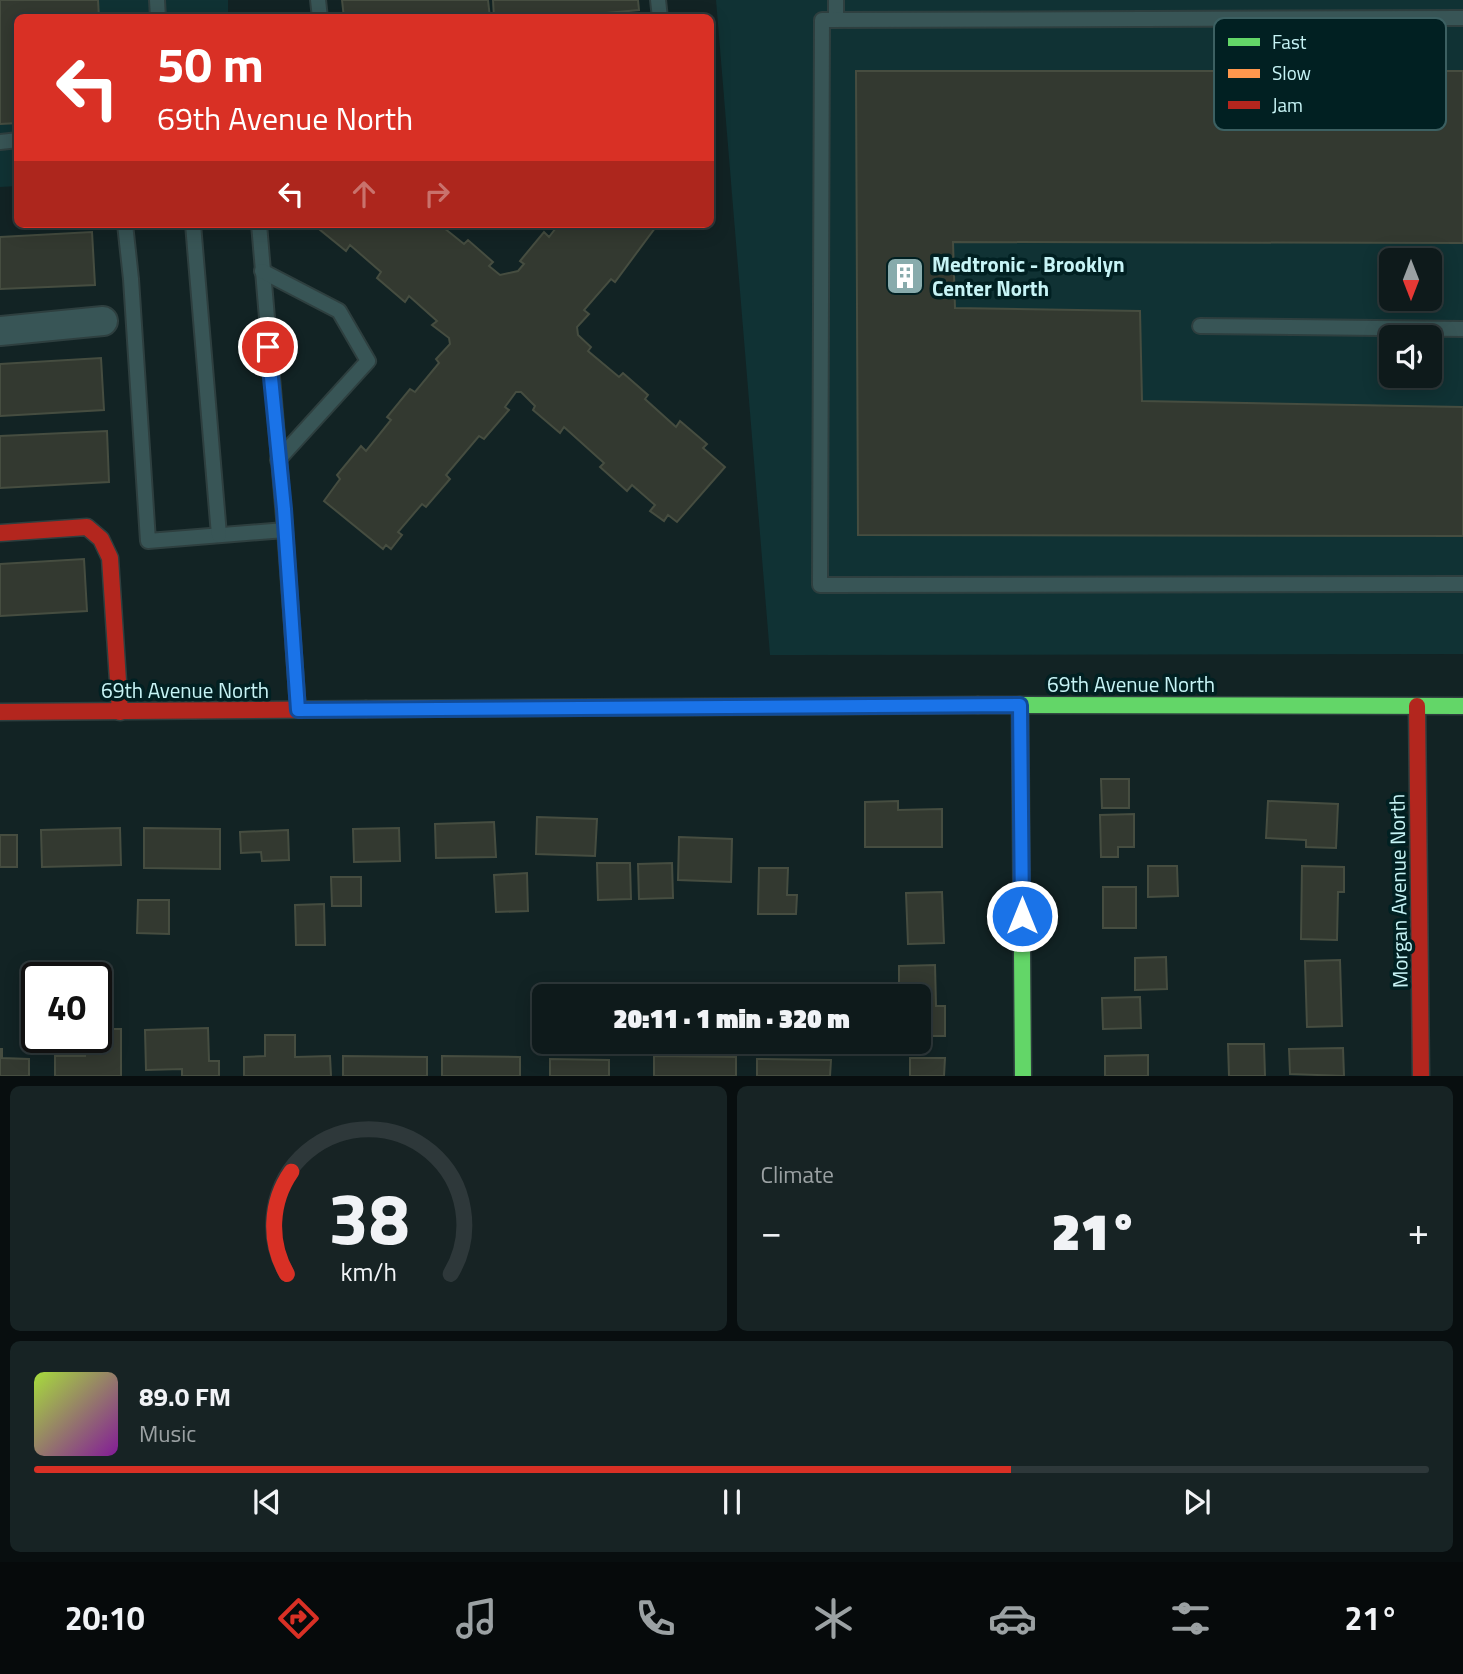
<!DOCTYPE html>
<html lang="en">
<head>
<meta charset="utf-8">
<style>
	body { margin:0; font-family:"Titillium Web",sans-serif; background:#172324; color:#f1f3f6; height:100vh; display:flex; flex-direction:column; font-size:26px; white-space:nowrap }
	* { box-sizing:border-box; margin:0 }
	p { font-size:23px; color:#9ba1a3 }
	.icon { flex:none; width:38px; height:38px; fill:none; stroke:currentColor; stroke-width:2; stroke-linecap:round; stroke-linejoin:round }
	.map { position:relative; height:1076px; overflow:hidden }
	.panel { display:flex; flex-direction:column; gap:10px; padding:10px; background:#080e0f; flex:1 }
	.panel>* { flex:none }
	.guide { position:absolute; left:14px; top:14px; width:700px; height:214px; border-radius:10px; box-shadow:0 4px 18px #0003,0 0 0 2px #2e383a; background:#d93025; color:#fff; overflow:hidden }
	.needle { width:46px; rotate:180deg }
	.buttons { position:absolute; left:1379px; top:248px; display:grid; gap:14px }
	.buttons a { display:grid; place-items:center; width:63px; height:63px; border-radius:10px; background:#0e1a1b; box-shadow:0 4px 18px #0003,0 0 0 2px #2e383a; font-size:35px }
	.speed { position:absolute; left:21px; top:962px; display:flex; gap:14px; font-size:35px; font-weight:700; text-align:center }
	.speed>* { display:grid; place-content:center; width:91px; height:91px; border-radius:50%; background:#0e1a1b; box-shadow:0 4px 18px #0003,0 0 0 2px #2e383a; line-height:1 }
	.speed .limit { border:4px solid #111; border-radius:10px; background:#fff; color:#111 }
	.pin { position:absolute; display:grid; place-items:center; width:60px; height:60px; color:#fff; margin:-30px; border:4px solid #fff; border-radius:50%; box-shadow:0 2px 7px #0007 }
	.me { position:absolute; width:77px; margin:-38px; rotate:0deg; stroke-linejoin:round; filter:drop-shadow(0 0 5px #0008) }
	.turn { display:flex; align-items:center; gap:24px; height:147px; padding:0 28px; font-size:32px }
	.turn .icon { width:91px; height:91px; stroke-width:2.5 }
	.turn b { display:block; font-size:49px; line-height:60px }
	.lanes { display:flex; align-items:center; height:66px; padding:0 28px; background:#0003; justify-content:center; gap:35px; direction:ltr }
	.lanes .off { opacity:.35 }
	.big { font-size:52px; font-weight:800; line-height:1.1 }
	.panel .card { flex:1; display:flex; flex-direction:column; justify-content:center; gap:10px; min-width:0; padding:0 24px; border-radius:10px; background:#172324 }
	.panel .dial { align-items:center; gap:0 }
	.dial svg { height:182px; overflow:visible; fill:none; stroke:#2e383a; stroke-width:7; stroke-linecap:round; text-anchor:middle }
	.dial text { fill:#f1f3f6; stroke:none }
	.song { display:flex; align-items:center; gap:21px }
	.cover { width:84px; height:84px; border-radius:10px; background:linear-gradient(135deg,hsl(80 70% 55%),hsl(290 70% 35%)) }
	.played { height:7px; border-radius:4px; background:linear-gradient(90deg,#d93025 70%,#2e383a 70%) }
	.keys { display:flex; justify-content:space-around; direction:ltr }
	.heat { display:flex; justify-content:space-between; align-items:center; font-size:38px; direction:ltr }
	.panel .tiles { flex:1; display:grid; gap:10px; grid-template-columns:1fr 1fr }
	.card:last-child { grid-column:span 2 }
	.trip { position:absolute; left:532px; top:984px; width:399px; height:70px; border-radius:10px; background:#0e1a1b; box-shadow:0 4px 18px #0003,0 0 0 2px #2e383a; font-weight:800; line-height:70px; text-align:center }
	.menu { display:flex; height:112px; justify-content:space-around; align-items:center; background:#060a0b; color:#9ba1a3 }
	.menu .icon { width:49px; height:49px }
	.menu .selected { color:#d93025 }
	.menu b { font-size:32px; color:#f1f3f6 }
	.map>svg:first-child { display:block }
</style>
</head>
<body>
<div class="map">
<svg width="1463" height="1076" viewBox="0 0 1463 1076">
	<rect width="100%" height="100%" fill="#122324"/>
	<g fill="#103234" fill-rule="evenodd">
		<polygon points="0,0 228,0 228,17 18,18 17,186 0,187"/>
		<path d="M716,0H1463V654L770,655ZM1391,261H1430V299H1391ZM1391,338H1430V376H1391Z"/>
	</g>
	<g fill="#333930" stroke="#464d40" stroke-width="2">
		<polygon points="0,0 98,0 99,18 18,18 18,123 0,124"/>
		<polygon points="342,0 488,0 490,18 344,18"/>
		<polygon points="493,0 638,0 639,10 551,18 494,18"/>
		<polygon points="856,71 1463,71 1463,243 953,242 955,308 1140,311 1142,401 1463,407 1463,536 858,535"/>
		<polygon points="323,224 439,224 464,244 468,240 493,262 489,266 500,275 518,271 524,264 520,261 544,232 549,237 559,224 658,224 615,282 611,279 584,310 589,314 577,327 578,335 591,347 588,351 619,377 623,373 648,395 645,399 676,427 680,421 707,444 703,448 725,467 677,522 668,515 664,521 650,511 655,505 632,485 627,491 600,467 604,463 564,427 560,433 533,410 535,406 521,392 516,392 505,407 509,410 484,439 479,436 446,475 450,479 426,507 422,504 398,532 402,535 391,549 386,545 383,549 324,501 340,479 337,475 361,446 366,451 391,420 387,417 410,389 415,392 439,363 436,359 450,344 449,338 432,325 437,321 409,296 405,302 377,278 381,272 350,245 346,251 319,229"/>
		<polygon points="92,232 95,285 0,289 0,237"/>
		<polygon points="101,358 104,410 0,416 0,364"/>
		<polygon points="107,431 109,482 0,488 0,436"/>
		<polygon points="84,559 87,611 0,616 0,564"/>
		<polygon points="1101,779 1129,779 1129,808 1102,808"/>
		<polygon points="898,801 898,810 942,809 942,847 865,847 865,802"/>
		<polygon points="1268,801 1338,804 1336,848 1306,847 1306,840 1266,838"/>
		<polygon points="1134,814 1134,847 1118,847 1118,857 1101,857 1100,815"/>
		<polygon points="537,817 597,819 595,856 536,854"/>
		<polygon points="494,822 496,857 436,858 435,824"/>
		<polygon points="120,828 121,865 42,867 41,830"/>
		<polygon points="144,828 220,829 220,869 144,868"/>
		<polygon points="399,828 400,861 354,862 353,829"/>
		<polygon points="288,830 289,860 262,861 261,852 241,853 240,832"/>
		<rect x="0" y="835" width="17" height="32"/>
		<polygon points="679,837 732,839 731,882 678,880"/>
		<polygon points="597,863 630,863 631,899 598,900"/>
		<polygon points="672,863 673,898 639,899 638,864"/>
		<polygon points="1148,866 1177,866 1178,896 1148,897"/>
		<polygon points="1302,866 1344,867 1344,892 1338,892 1337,940 1301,939"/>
		<polygon points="759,868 788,868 787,895 797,895 796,914 758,914"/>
		<polygon points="527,873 528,911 496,912 494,875"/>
		<polygon points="331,877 361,877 361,906 332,906"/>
		<rect x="1103" y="887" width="33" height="41"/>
		<polygon points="942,892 944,943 908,944 906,893"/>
		<polygon points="138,900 169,900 169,934 137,933"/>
		<polygon points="324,904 325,945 296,945 295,905"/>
		<polygon points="1166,957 1167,989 1135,990 1135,958"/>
		<polygon points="1340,960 1342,1026 1307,1027 1305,961"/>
		<polygon points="935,965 936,1006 945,1006 945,1036 919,1036 919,996 899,996 899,966"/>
		<polygon points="1140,997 1141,1028 1103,1029 1102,998"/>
		<polygon points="208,1028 209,1061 219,1061 219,1076 182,1076 182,1069 146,1070 145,1030"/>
		<polygon points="96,1029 121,1029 121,1076 55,1076 55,1056 85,1056 85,1038 96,1038"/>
		<polygon points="265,1035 295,1035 295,1057 330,1056 331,1076 244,1076 244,1057 265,1056"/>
		<polygon points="1228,1044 1264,1044 1265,1076 1229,1076"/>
		<polygon points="1343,1048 1344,1076 1290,1074 1289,1049"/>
		<polygon points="0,1049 2,1049 2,1058 29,1059 29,1076 0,1076"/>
		<polygon points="1148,1055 1148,1076 1105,1076 1105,1056"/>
		<polygon points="343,1056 427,1057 427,1076 343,1076"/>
		<polygon points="442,1056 520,1057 520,1076 442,1076"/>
		<polygon points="654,1056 736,1057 736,1076 654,1076"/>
		<polygon points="910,1058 945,1058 944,1076 910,1076"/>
		<polygon points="550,1059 609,1060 609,1076 550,1076"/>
		<polygon points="757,1059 831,1060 830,1076 757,1076"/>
	</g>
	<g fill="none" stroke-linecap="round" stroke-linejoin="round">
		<defs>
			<g id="lane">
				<polyline points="157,0 158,18"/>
				<polyline points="318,0 320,18"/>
				<polyline points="658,0 660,18"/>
				<polyline points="836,0 836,20"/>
				<polyline points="1463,18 822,20 820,585 1463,584"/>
				<polyline points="0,142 18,140"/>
				<polyline points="125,224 131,279 148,541 285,530 298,709"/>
				<polyline points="193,224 219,535"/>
				<polyline points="259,224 285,530"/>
				<polyline points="262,271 339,311 368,361 278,460"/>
				<polyline points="1200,326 1463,329"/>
			</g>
			<polyline id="street" points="0,331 103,321"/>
			<g id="fast">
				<polyline points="978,705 1463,706"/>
				<polyline points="1020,705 1023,1076"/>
			</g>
			<polyline id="slow" points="366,709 978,705"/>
			<g id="jam">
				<polyline points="0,533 87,527 101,539 110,558 120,712"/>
				<polyline points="1417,706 1421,1076"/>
				<polyline points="0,712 366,709"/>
			</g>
		</defs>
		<use href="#lane" stroke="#2e3f3f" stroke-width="18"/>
		<use href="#street" stroke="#2e3f3f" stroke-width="32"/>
		<use href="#fast" stroke="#2e3f3f" stroke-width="19"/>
		<use href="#slow" stroke="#2e3f3f" stroke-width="19"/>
		<use href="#jam" stroke="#2e3f3f" stroke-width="19"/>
		<use href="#lane" stroke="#385556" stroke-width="14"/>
		<use href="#street" stroke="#385556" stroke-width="28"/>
		<use href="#fast" stroke="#63d668" stroke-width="16"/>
		<use href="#slow" stroke="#ff974d" stroke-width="16"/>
		<use href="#jam" stroke="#b3261e" stroke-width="16"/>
	</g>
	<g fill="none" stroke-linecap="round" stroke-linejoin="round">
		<defs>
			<polyline id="route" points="268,347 284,509 298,710 1020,705 1022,916"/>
		</defs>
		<use href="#route" stroke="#114b97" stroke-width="18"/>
		<use href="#route" stroke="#1a73e8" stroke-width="12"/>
	</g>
	<defs>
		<symbol id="building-square" viewBox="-11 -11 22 22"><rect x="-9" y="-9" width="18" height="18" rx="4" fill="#88abac" stroke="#012022"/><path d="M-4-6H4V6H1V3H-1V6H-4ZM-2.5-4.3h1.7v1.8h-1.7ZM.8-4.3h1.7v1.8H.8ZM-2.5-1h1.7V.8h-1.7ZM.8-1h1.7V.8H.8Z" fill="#fff"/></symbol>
	</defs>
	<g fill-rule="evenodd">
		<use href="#building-square" x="883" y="254" width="44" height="44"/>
	</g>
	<g text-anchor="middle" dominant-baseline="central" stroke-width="7" stroke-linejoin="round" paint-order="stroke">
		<g font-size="21" font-weight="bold" fill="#c7f4f6" stroke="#012022" text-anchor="start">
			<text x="932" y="264">Medtronic - Brooklyn<tspan x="932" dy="24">Center North</tspan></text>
		</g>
		<g font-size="21" fill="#c7f4f6" stroke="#012022">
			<text x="1131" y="684">69th Avenue North</text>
			<text x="185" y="690">69th Avenue North</text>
			<text transform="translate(1398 891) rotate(-91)">Morgan Avenue North</text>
		</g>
	</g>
	<rect x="1214" y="18" width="232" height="112" rx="10" fill="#012022" stroke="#3c6062" stroke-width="2"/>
	<rect x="1228" y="38" width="32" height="8" fill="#63d668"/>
	<rect x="1228" y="69" width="32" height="9" fill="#ff974d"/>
	<rect x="1228" y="101" width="32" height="8" fill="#b3261e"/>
	<g font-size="19" fill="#c7f4f6">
		<text x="1272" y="49">Fast</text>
		<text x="1272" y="80">Slow</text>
		<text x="1272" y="112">Jam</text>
	</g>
</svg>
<div class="buttons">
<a><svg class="needle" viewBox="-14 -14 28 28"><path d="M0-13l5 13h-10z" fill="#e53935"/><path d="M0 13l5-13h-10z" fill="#9ba1a3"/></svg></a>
<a><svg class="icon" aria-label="sound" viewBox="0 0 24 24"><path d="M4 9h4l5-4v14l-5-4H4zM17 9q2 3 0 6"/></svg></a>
</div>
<div class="speed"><div class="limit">40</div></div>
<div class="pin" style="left:268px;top:347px;background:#d93025"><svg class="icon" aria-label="arrive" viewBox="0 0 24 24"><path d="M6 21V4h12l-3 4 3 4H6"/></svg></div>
<svg class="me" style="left:1022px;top:916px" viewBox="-20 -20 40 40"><circle r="17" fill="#1a73e8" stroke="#fff" stroke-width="3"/><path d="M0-11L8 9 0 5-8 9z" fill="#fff"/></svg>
<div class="trip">20:11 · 1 min · 320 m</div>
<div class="guide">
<div class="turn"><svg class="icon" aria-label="left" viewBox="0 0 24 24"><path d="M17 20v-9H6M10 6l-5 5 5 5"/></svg><div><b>50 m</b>69th Avenue North</div></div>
<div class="lanes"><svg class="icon" aria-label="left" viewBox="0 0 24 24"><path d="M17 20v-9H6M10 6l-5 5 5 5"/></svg><svg class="icon off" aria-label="ahead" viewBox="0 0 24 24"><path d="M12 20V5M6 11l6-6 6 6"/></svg><svg class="icon off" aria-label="right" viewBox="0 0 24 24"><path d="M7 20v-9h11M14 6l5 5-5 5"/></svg></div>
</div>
</div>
<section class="panel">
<div class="tiles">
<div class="card dial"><svg viewBox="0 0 100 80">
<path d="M14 69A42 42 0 1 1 86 69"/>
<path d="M14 69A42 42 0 0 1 16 24" stroke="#d93025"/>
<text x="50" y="56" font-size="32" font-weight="700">38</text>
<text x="50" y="72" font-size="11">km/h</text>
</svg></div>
<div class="card"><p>Climate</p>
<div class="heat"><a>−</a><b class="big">21°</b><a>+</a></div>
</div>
<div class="card">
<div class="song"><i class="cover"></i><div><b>89.0 FM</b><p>Music</p></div></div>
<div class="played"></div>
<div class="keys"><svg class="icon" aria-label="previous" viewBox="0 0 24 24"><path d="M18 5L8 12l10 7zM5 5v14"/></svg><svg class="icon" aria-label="pause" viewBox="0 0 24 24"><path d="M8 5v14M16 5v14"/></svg><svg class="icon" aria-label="next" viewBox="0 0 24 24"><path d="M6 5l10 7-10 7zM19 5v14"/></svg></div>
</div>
</div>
</section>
<nav class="menu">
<b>20:10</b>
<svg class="icon selected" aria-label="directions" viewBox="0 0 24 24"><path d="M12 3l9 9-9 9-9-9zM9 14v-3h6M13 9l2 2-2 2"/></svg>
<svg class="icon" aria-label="music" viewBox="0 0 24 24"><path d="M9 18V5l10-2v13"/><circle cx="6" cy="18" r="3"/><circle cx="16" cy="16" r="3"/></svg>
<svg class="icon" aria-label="phone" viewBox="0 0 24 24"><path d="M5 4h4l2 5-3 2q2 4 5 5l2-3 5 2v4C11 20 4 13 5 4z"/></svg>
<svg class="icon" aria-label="climate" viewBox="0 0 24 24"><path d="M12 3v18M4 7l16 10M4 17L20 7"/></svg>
<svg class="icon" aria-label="car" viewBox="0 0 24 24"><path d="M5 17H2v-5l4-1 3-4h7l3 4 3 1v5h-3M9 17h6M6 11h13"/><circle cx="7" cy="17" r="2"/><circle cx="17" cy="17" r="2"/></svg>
<svg class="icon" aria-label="filters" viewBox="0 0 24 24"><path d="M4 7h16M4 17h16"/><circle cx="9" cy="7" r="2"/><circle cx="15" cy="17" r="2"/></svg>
<b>21°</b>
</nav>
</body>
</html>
